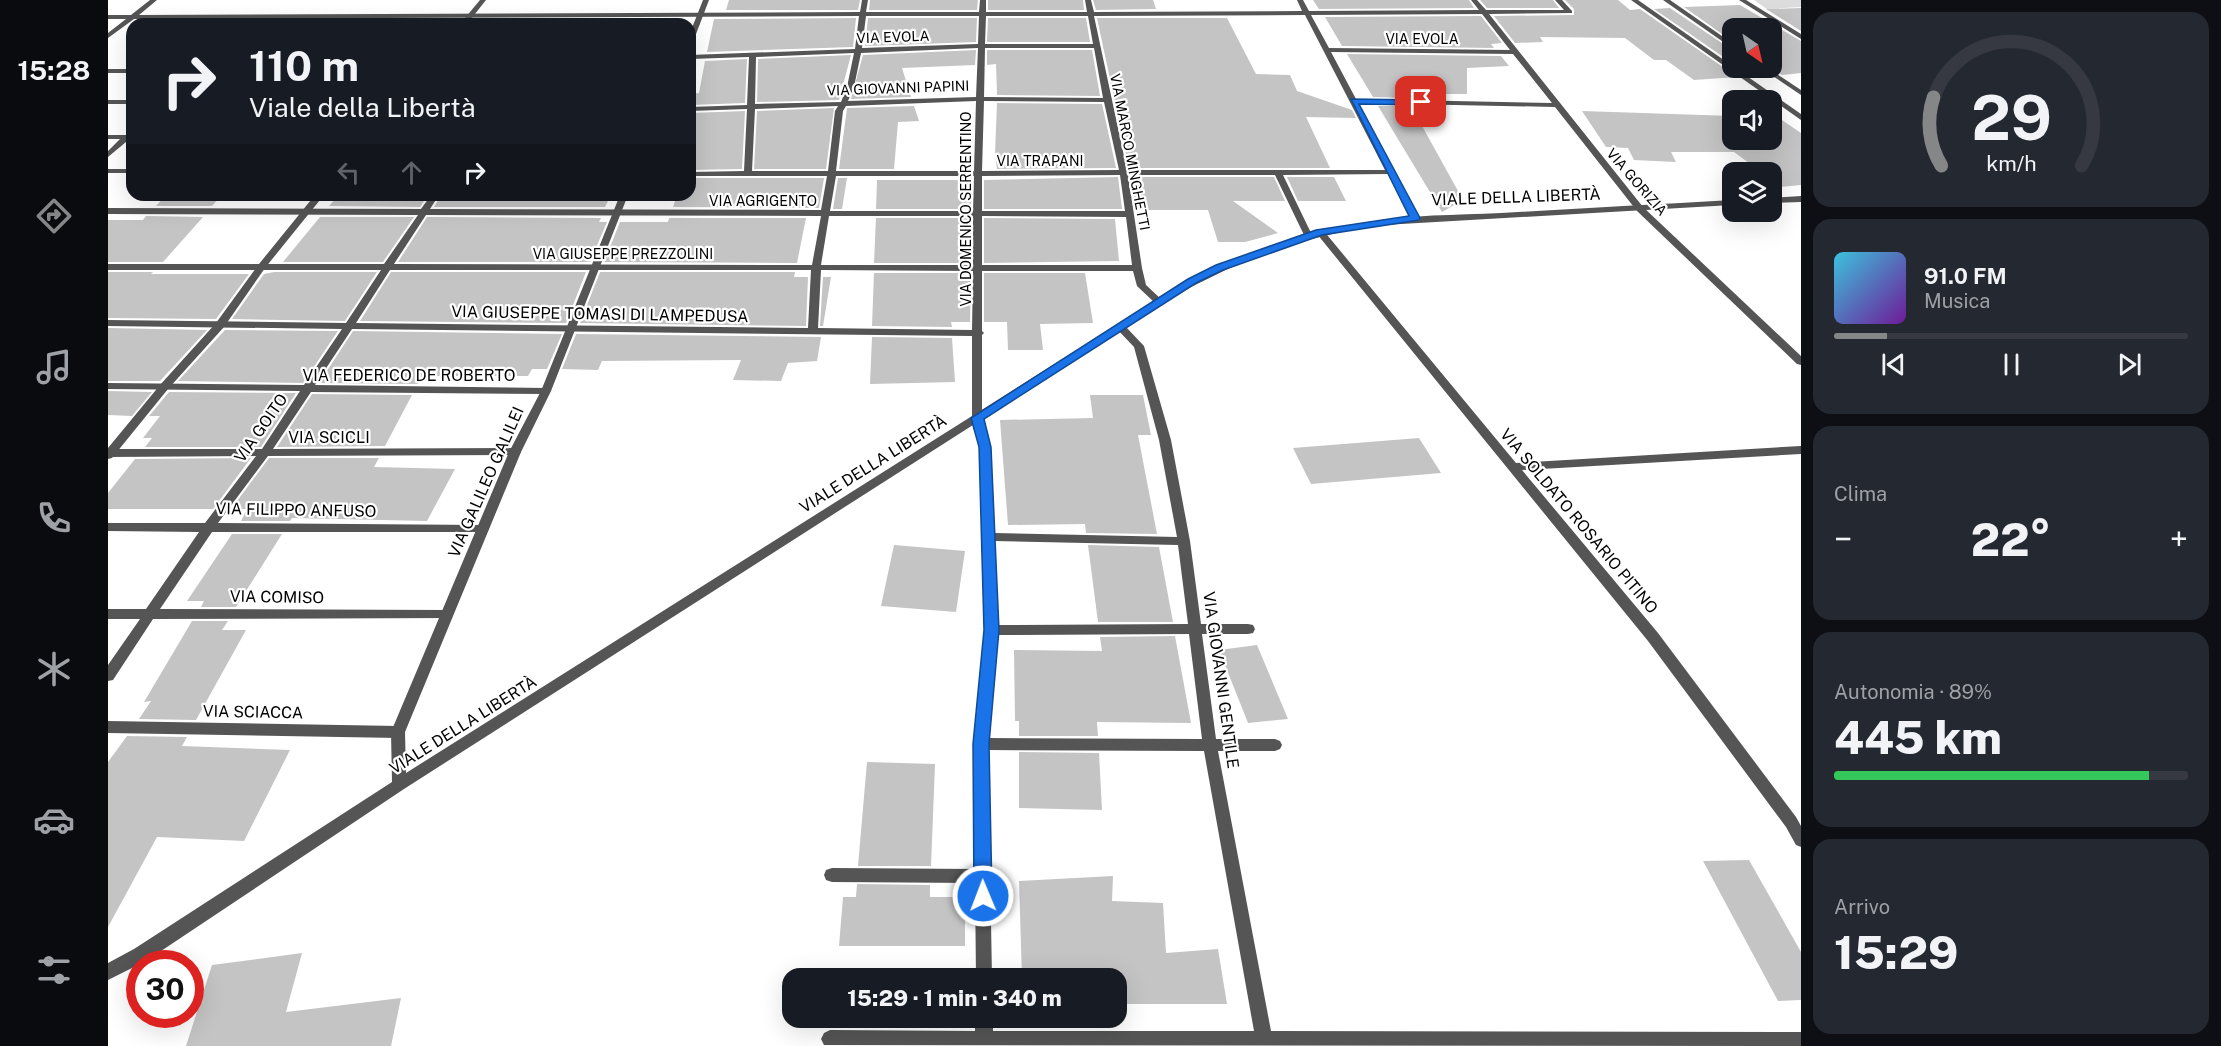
<!DOCTYPE html>
<html lang="it">
<head>
<meta charset="utf-8">
<style>
	body { margin:0; font-family:"Public Sans",sans-serif; background:#242831; color:#f1f3f6; height:100vh; display:flex; flex-direction:column; font-size:22px; white-space:nowrap }
	* { box-sizing:border-box; margin:0 }
	p { font-size:20px; color:#9ea1a6 }
	.icon { flex:none; width:33px; height:33px; fill:none; stroke:currentColor; stroke-width:2; stroke-linecap:round; stroke-linejoin:round }
	.map { position:relative; flex:1; overflow:hidden }
	.sheet { display:flex; flex-direction:column; gap:12px; padding:12px; background:#0d0f14; width:420px }
	.sheet>* { flex:none }
	.top-card { position:absolute; left:18px; top:18px; width:570px; height:183px; border-radius:18px; box-shadow:0 6px 24px #0002; background:#171b24; color:#f1f3f6; overflow:hidden }
	.needle { width:39px; rotate:146deg }
	.controls { position:absolute; left:1614px; top:18px; display:grid; gap:12px }
	.controls a { display:grid; place-items:center; width:60px; height:60px; border-radius:12px; background:#171b24; box-shadow:0 6px 24px #0002; font-size:30px }
	.speed { position:absolute; left:18px; top:950px; display:flex; gap:12px; font-size:30px; font-weight:700; text-align:center }
	.speed>* { display:grid; place-content:center; width:78px; height:78px; border-radius:50%; background:#171b24; box-shadow:0 6px 24px #0002; line-height:1 }
	.speed .limit { border:9px solid #d22; background:#fff; color:#111 }
	.pin { position:absolute; display:grid; place-items:center; width:51px; height:51px; color:#fff; margin:-26px; border-radius:12px; box-shadow:0 3px 9px #0006 }
	.me { position:absolute; width:66px; margin:-33px; rotate:359deg; stroke-linejoin:round; filter:drop-shadow(0 0 4px #0008) }
	.turn { display:flex; align-items:center; gap:21px; height:126px; padding:0 24px; font-size:27px }
	.turn .icon { width:78px; height:78px; stroke-width:2.5 }
	.turn b { display:block; font-size:42px; line-height:51px }
	.lanes { display:flex; align-items:center; height:57px; padding:0 24px; background:#0003; justify-content:center; gap:30px; direction:ltr }
	.lanes .off { opacity:.35 }
	.big { font-size:45px; font-weight:800; line-height:1.1 }
	.sheet .tile { flex:1; display:flex; flex-direction:column; justify-content:center; gap:9px; min-width:0; padding:0 21px; border-radius:18px; background:#242831 }
	.sheet .dial { align-items:center; gap:0 }
	.dial svg { height:156px; overflow:visible; fill:none; stroke:#363941; stroke-width:7; stroke-linecap:round; text-anchor:middle }
	.dial text { fill:#f1f3f6; stroke:none }
	.song { display:flex; align-items:center; gap:18px }
	.cover { width:72px; height:72px; border-radius:9px; background:linear-gradient(135deg,hsl(190 70% 55%),hsl(280 70% 35%)) }
	.played { height:6px; border-radius:3px; background:linear-gradient(90deg,#858687 15%,#363941 15%) }
	.keys { display:flex; justify-content:space-around; direction:ltr }
	.heat { display:flex; justify-content:space-between; align-items:center; font-size:33px; direction:ltr }
	.charge { height:9px; border-radius:4px; background:linear-gradient(90deg,#34c759 89%,#363941 0) }
	.trip { position:absolute; left:674px; top:968px; width:345px; height:60px; border-radius:18px; background:#171b24; box-shadow:0 6px 24px #0002; font-weight:800; line-height:60px; text-align:center }
	main { display:flex; flex:1; min-height:0 }
	.tab-bar { display:flex; flex-direction:column; width:108px; justify-content:space-around; align-items:center; background:#090b0e; color:#9ea1a6 }
	.tab-bar .icon { width:42px; height:42px }
	.tab-bar .on { color:#858687 }
	.tab-bar b { font-size:27px; color:#f1f3f6 }
	.map>svg:first-child { display:block }
</style>
</head>
<body>
<main>
<nav class="tab-bar">
<b>15:28</b>
<svg class="icon on" aria-label="directions" viewBox="0 0 24 24"><path d="M12 3l9 9-9 9-9-9zM9 14v-3h6M13 9l2 2-2 2"/></svg>
<svg class="icon" aria-label="music" viewBox="0 0 24 24"><path d="M9 18V5l10-2v13"/><circle cx="6" cy="18" r="3"/><circle cx="16" cy="16" r="3"/></svg>
<svg class="icon" aria-label="phone" viewBox="0 0 24 24"><path d="M5 4h4l2 5-3 2q2 4 5 5l2-3 5 2v4C11 20 4 13 5 4z"/></svg>
<svg class="icon" aria-label="climate" viewBox="0 0 24 24"><path d="M12 3v18M4 7l16 10M4 17L20 7"/></svg>
<svg class="icon" aria-label="car" viewBox="0 0 24 24"><path d="M5 17H2v-5l4-1 3-4h7l3 4 3 1v5h-3M9 17h6M6 11h13"/><circle cx="7" cy="17" r="2"/><circle cx="17" cy="17" r="2"/></svg>
<svg class="icon" aria-label="filters" viewBox="0 0 24 24"><path d="M4 7h16M4 17h16"/><circle cx="9" cy="7" r="2"/><circle cx="15" cy="17" r="2"/></svg>
</nav>
<div class="map">
<svg width="1693" height="1046" viewBox="0 0 1693 1046">
	<rect width="100%" height="100%" fill="#fff"/>
	<polygon fill="#dcdcdc" points="1646,0 1693,0 1693,7 1659,9"/>
	<g fill="#c4c4c4">
		<polygon points="621,0 752,0 750,10 618,10"/>
		<polygon points="762,0 870,0 869,10 761,10"/>
		<polygon points="880,0 975,0 976,10 880,10"/>
		<polygon points="985,0 1045,0 1048,9 988,10"/>
		<polygon points="1205,0 1361,0 1366,8 1211,9"/>
		<polygon points="1372,0 1445,0 1451,8 1379,8"/>
		<polygon points="1457,0 1510,0 1522,10 1532,9 1629,77 1586,80 1558,60 1546,60 1517,38 1432,37 1435,42 1407,43 1386,16 1466,15 1466,9"/>
		<polygon points="1632,5 1693,41 1693,73 1674,75 1663,68 1664,28 1624,28 1624,41 1576,7"/>
		<polygon points="1562,8 1624,50 1624,63 1546,9"/>
		<polygon points="1693,8 1693,31 1658,9"/>
		<polygon points="1373,16 1394,43 1383,44 1386,48 1234,46 1217,17"/>
		<polygon points="748,18 745,47 599,52 606,19"/>
		<polygon points="760,18 869,18 868,42 757,46"/>
		<polygon points="880,18 978,18 982,42 879,42"/>
		<polygon points="989,18 1119,18 1148,74 1182,75 1189,91 1244,110 1248,118 1198,117 1222,168 1021,168"/>
		<polygon points="868,50 867,65 794,68 803,97 743,99 755,55"/>
		<polygon points="879,50 984,50 992,96 889,95 888,64 879,65"/>
		<polygon points="1239,54 1393,56 1401,66 1359,68 1359,94 1296,94 1298,98 1265,97"/>
		<polygon points="743,55 731,100 649,102 650,59"/>
		<polygon points="639,59 637,103 582,105 582,94 591,93 597,61"/>
		<polygon points="889,103 994,104 1008,168 889,169 887,154"/>
		<polygon points="806,106 811,121 790,122 786,169 731,169 739,108"/>
		<polygon points="1270,106 1303,106 1355,200 1334,212"/>
		<polygon points="726,108 718,169 646,169 649,111"/>
		<polygon points="637,111 634,169 582,170 582,113"/>
		<polygon points="1474,111 1624,116 1624,140 1664,140 1664,117 1671,118 1693,133 1693,185 1672,187 1664,180 1664,172 1653,172 1626,152 1563,152 1568,162 1526,160 1520,148 1498,147"/>
		<polygon points="1010,177 1014,209 876,209 876,180"/>
		<polygon points="1023,177 1166,177 1177,201 1125,201 1170,233 1137,242 1110,242 1100,210 1028,210"/>
		<polygon points="1179,177 1226,177 1238,201 1190,201"/>
		<polygon points="582,178 716,178 711,208 565,207 569,195 582,195"/>
		<polygon points="730,178 739,178 734,209 725,209"/>
		<polygon points="769,180 864,180 863,209 768,209"/>
		<polygon points="58,195 114,195 104,206 48,206"/>
		<polygon points="231,195 320,195 312,207 221,206"/>
		<polygon points="333,195 503,195 497,207 326,207"/>
		<polygon points="38,216 95,217 55,262 0,262 0,220 35,220"/>
		<polygon points="212,217 306,217 275,262 175,262"/>
		<polygon points="319,217 493,218 491,222 499,222 482,262 290,262"/>
		<polygon points="561,218 698,218 689,263 496,262 512,222 560,222"/>
		<polygon points="768,218 863,218 863,263 766,263"/>
		<polygon points="876,218 1007,219 1011,261 876,263"/>
		<polygon points="0,272 45,272 43,274 141,274 108,319 0,318"/>
		<polygon points="166,272 269,272 237,321 124,319 156,274"/>
		<polygon points="283,272 478,272 458,323 252,321"/>
		<polygon points="492,272 687,272 686,277 700,277 698,326 472,323"/>
		<polygon points="766,273 863,273 862,322 843,322 844,327 764,326"/>
		<polygon points="876,273 977,273 985,323 932,324 935,350 900,350 899,322 876,322"/>
		<polygon points="715,277 723,277 715,326 712,326"/>
		<polygon points="0,328 99,330 52,381 0,381"/>
		<polygon points="117,330 230,331 195,383 70,381"/>
		<polygon points="245,331 454,334 439,369 424,369 420,376 314,376 310,384 211,383"/>
		<polygon points="468,334 713,337 709,361 680,363 673,381 625,380 633,360 494,361 490,370 454,369"/>
		<polygon points="764,337 844,338 847,382 762,384"/>
		<polygon points="0,391 44,392 24,416 0,415"/>
		<polygon points="61,392 188,393 153,447 37,447 44,438 35,438 52,416 41,416"/>
		<polygon points="204,394 304,395 277,446 169,447"/>
		<polygon points="982,395 1035,395 1043,435 1030,435 1049,534 978,533 977,524 900,525 892,420 985,418"/>
		<polygon points="1311,438 1333,473 1203,484 1185,448"/>
		<polygon points="143,458 105,509 0,509 0,493 27,459"/>
		<polygon points="161,458 271,458 266,467 347,469 319,521 184,518 182,521 133,521 139,509 123,509"/>
		<polygon points="124,534 174,534 128,607 93,607 96,601 79,601"/>
		<polygon points="786,545 857,551 848,612 773,606"/>
		<polygon points="980,545 1051,547 1065,622 990,622"/>
		<polygon points="84,621 120,621 114,630 138,630 88,720 31,719 43,701 36,702"/>
		<polygon points="1067,636 1083,723 989,722 990,736 911,736 911,721 907,721 906,650 994,651 992,637"/>
		<polygon points="1149,645 1180,719 1140,723 1111,650"/>
		<polygon points="19,736 79,737 74,746 182,750 136,841 49,837 0,927 0,762"/>
		<polygon points="911,752 991,753 994,810 911,808"/>
		<polygon points="759,762 827,764 823,866 750,866"/>
		<polygon points="1641,860 1693,952 1693,1000 1670,1001 1595,861"/>
		<polygon points="1005,876 1004,901 1055,903 1058,953 1110,949 1119,1004 1008,1004 1008,978 914,978 911,881"/>
		<polygon points="749,884 822,885 822,897 857,897 857,946 731,946 735,897 748,897"/>
		<polygon points="194,953 178,1012 293,998 283,1046 78,1046 104,965"/>
	</g>
	<g fill="none" stroke-linecap="round" stroke-linejoin="round">
		<g fill="#555" fill-rule="evenodd">
			<path d="M42,0H49L31,15L752,12L754,0H760L758,12H871L872,0H878V12H979L977,0H983L986,12L1194,11L1189,0H1195L1201,11L1371,10L1363,0H1369L1378,10H1456L1447,0H1454L1464,11V13L1381,14L1535,207L1693,356V365L1689,364L1529,211L1447,107L1250,103L1311,218L1310,220L1303,218L1280,174L1175,175L1204,235L1200,238L1196,235L1167,175H1020L1034,268L1038,285L1054,300V304H1048L1029,286L1025,271H874V331L876,333L874,335V418L883,447L886,533L1069,537L1051,440L1026,347L1008,328L1009,326H1017L1036,346L1063,440L1082,541L1093,624H1140L1145,625L1147,629L1145,633L1140,634H1094L1108,739H1167L1172,741L1174,745L1172,749L1167,751H1110L1163,1031L1693,1032V1046L716,1045L713,1039L716,1033L722,1030L867,1031V1017H885V1031H1146L1096,751L880,750L884,978H868L867,883L724,882L718,880L716,875L718,870L724,868L867,869L866,744L876,630L871,447L864,418V336L244,329L207,385L438,388L443,391L438,394L203,392L165,449L407,448L413,452L411,455L160,456L110,523L375,525L381,529L379,532H104L52,609L338,610L343,612L344,615L343,618L45,619L5,680L0,681V665L32,619H0V609H38L91,532L0,531V523H97L148,456L0,457V449H154L192,391L0,389V383L196,385L234,329L0,326V320L238,323L273,270H0V264H276L310,215L0,214V208L313,209L323,195H331L322,209L713,210L719,176H582V172L636,171L639,109L582,111V107L639,105L641,57L582,59V55L747,49L751,16L26,19L0,38V33L18,19H0V15H23ZM1374,14L1402,50L1221,48L1203,15ZM1197,15L1277,170H1019L986,16ZM758,16H871L870,44L754,48ZM878,16H980L985,44H877ZM870,48L868,97L740,101L746,87L753,53ZM877,48H986L995,98L876,97ZM1223,52L1405,54L1444,103L1248,99ZM746,53L739,87L733,102L647,104L648,57ZM868,101L866,171H728L735,111L738,106ZM876,101L996,102L1011,170L874,171ZM730,106L727,111L720,171H644L647,109ZM1012,175L1017,211H874V176ZM728,176H866L865,211H722ZM318,215L713,216L704,265L286,264ZM721,216H865V265H713ZM874,216L1018,217L1024,265H874ZM282,270H703L700,328L248,323ZM713,270L865,271L864,330L710,328ZM886,541L1070,545L1080,624L889,625ZM1081,634L1094,739L881,738L889,635Z"/>
			<polygon points="1631,0 1638,0 1693,34 1693,39"/>
			<rect x="0" y="69" width="24" height="4"/>
			<rect x="0" y="100" width="24" height="4"/>
			<polygon points="21,131 24,131 24,137 0,157 0,151 12,139 0,139 0,135 18,135"/>
			<rect x="0" y="169" width="24" height="4"/>
			<polygon points="1212,229 1215,230 1408,463 1693,446 1693,454 1414,470 1550,633 1688,817 1693,826 1693,847 1688,845 1678,827 1540,641 1209,234 1208,232"/>
			<polygon points="0,721 290,726 295,728 297,732 295,736 290,738 0,733"/>
		</g>
		<g fill="#555" fill-rule="evenodd">
			<polygon points="372,0 378,0 359,24 352,24"/>
			<polygon points="595,0 601,0 585,42 582,44 582,33"/>
			<polygon points="1523,0 1530,0 1693,114 1693,120"/>
			<polygon points="1555,0 1562,0 1624,43 1624,48"/>
			<polygon points="1653,68 1660,68 1693,90 1693,95"/>
			<polygon points="207,195 216,195 157,268 116,327 60,389 4,458 0,459 0,448 52,385 108,323 151,264"/>
			<path d="M512,195H520L443,391L413,452L297,732L298,773L1048,300C1118,258 1193,231 1274,220C1318,214 1365,215 1410,212C1481,208 1553,204 1624,200V205L1276,225L1246,229L1191,242L1134,262L1081,288L1054,304L296,789L38,961L0,980V963L26,949L284,782L283,732L401,452L433,391Z"/>
			<polygon points="1693,196 1693,202 1664,203 1664,198"/>
		</g>
	</g>
	<polygon fill="#1a73e8" stroke="#114b97" stroke-width="1.5" points="1243,99 1313,100 1317,102 1313,105 1251,104 1312,218 1311,220 1214,235 1115,270 1088,283 876,419 883,447 891,630 881,744 884,896 881,902 875,905 869,902 866,896 865,744 876,630 871,447 863,418 1080,279 1108,265 1208,230 1301,216"/>
	<g text-anchor="middle" dominant-baseline="central" stroke-width="4.5" stroke-linejoin="round" paint-order="stroke">
		<g font-size="14" fill="#000" stroke="#fff">
			<text transform="translate(785 37) rotate(-2)">VIA EVOLA</text>
			<text x="1314" y="39">VIA EVOLA</text>
			<text transform="translate(790 88) rotate(-2)">VIA GIOVANNI PAPINI</text>
			<text transform="translate(1022 152) rotate(79)">VIA MARCO MINGHETTI</text>
			<text x="932" y="161">VIA TRAPANI</text>
			<text transform="translate(1529 182) rotate(49)">VIA GORIZIA</text>
			<text x="655" y="201">VIA AGRIGENTO</text>
			<text transform="translate(858 209) rotate(-90)">VIA DOMENICO SERRENTINO</text>
			<text x="515" y="254">VIA GIUSEPPE PREZZOLINI</text>
		</g>
		<g font-size="16" fill="#000" stroke="#fff">
			<text transform="translate(1408 197) rotate(-2)">VIALE DELLA LIBERTÀ</text>
			<text transform="translate(492 314) rotate(1)">VIA GIUSEPPE TOMASI DI LAMPEDUSA</text>
			<text x="301" y="375">VIA FEDERICO DE ROBERTO</text>
			<text transform="translate(153 428) rotate(-55)">VIA GOITO</text>
			<text x="221" y="437">VIA SCICLI</text>
			<text transform="translate(765 464) rotate(-32)">VIALE DELLA LIBERTÀ</text>
			<text transform="translate(378 482) rotate(-66)">VIA GALILEO GALILEI</text>
			<text transform="translate(188 510) rotate(1)">VIA FILIPPO ANFUSO</text>
			<text transform="translate(1471 521) rotate(50)">VIA SOLDATO ROSARIO PITINO</text>
			<text transform="translate(169 597) rotate(1)">VIA COMISO</text>
			<text transform="translate(1113 680) rotate(82)">VIA GIOVANNI GENTILE</text>
			<text transform="translate(145 712) rotate(1)">VIA SCIACCA</text>
			<text transform="translate(355 725) rotate(-32)">VIALE DELLA LIBERTÀ</text>
		</g>
	</g>
</svg>
<div class="controls">
<a><svg class="needle" viewBox="-14 -14 28 28"><path d="M0-13l5 13h-10z" fill="#e53935"/><path d="M0 13l5-13h-10z" fill="#9ea1a6"/></svg></a>
<a><svg class="icon" aria-label="sound" viewBox="0 0 24 24"><path d="M4 9h4l5-4v14l-5-4H4zM17 9q2 3 0 6"/></svg></a>
<a><svg class="icon" aria-label="layers" viewBox="0 0 24 24"><path d="M12 4l9 5-9 5-9-5zM3 14l9 5 9-5"/></svg></a>
</div>
<div class="speed"><div class="limit">30</div></div>
<div class="pin" style="left:1313px;top:102px;background:#d93025"><svg class="icon" aria-label="arrive" viewBox="0 0 24 24"><path d="M6 21V4h12l-3 4 3 4H6"/></svg></div>
<svg class="me" style="left:875px;top:896px" viewBox="-20 -20 40 40"><circle r="17" fill="#1a73e8" stroke="#fff" stroke-width="3"/><path d="M0-11L8 9 0 5-8 9z" fill="#fff"/></svg>
<div class="trip">15:29 · 1 min · 340 m</div>
<div class="top-card">
<div class="turn"><svg class="icon" aria-label="right" viewBox="0 0 24 24"><path d="M7 20v-9h11M14 6l5 5-5 5"/></svg><div><b>110 m</b>Viale della Libertà</div></div>
<div class="lanes"><svg class="icon off" aria-label="left" viewBox="0 0 24 24"><path d="M17 20v-9H6M10 6l-5 5 5 5"/></svg><svg class="icon off" aria-label="ahead" viewBox="0 0 24 24"><path d="M12 20V5M6 11l6-6 6 6"/></svg><svg class="icon" aria-label="right" viewBox="0 0 24 24"><path d="M7 20v-9h11M14 6l5 5-5 5"/></svg></div>
</div>
</div>
<section class="sheet">
<div class="tile dial"><svg viewBox="0 0 100 80">
<path d="M14 69A42 42 0 1 1 86 69"/>
<path d="M14 69A42 42 0 0 1 10 34" stroke="#858687"/>
<text x="50" y="56" font-size="32" font-weight="700">29</text>
<text x="50" y="72" font-size="11">km/h</text>
</svg></div>
<div class="tile">
<div class="song"><i class="cover"></i><div><b>91.0 FM</b><p>Musica</p></div></div>
<div class="played"></div>
<div class="keys"><svg class="icon" aria-label="previous" viewBox="0 0 24 24"><path d="M18 5L8 12l10 7zM5 5v14"/></svg><svg class="icon" aria-label="pause" viewBox="0 0 24 24"><path d="M8 5v14M16 5v14"/></svg><svg class="icon" aria-label="next" viewBox="0 0 24 24"><path d="M6 5l10 7-10 7zM19 5v14"/></svg></div>
</div>
<div class="tile"><p>Clima</p>
<div class="heat"><a>−</a><b class="big">22°</b><a>+</a></div>
</div>
<div class="tile"><p>Autonomia · 89%</p><b class="big">445 km</b><div class="charge"></div></div>
<div class="tile"><p>Arrivo</p><b class="big">15:29</b></div>
</section>
</main>
</body>
</html>
